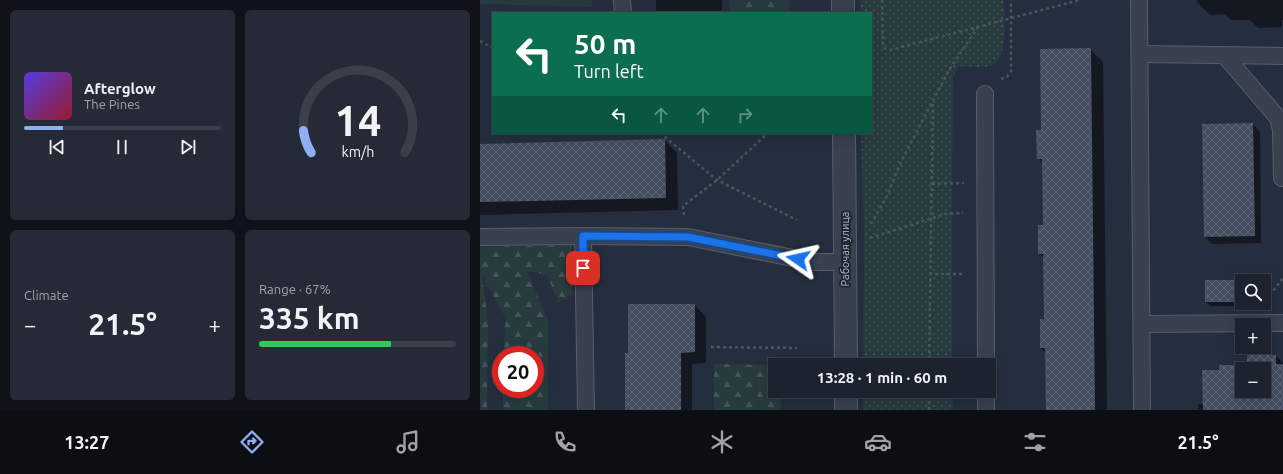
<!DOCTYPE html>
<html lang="en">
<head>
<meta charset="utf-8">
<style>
	body { margin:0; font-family:Ubuntu,sans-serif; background:#252a36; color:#f1f3f6; height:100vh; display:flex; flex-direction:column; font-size:15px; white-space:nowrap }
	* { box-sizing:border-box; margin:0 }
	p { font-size:13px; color:#a0a4aa }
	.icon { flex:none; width:22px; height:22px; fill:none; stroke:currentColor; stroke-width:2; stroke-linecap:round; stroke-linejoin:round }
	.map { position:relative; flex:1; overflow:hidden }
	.sheet { display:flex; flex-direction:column; gap:10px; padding:10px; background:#0f1319; width:480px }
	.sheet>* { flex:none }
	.banner { position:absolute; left:12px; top:12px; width:380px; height:122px; border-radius:0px; box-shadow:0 4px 16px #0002,0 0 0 1px #3a3f4a; background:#0b6e4f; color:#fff; overflow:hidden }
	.controls { position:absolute; left:755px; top:274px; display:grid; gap:8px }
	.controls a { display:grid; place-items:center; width:36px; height:36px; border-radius:0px; background:#1c222e; box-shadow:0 4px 16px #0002,0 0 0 1px #3a3f4a; font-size:20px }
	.speed { position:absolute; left:12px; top:346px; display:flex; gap:8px; font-size:20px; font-weight:700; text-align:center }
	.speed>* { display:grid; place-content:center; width:52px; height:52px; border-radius:50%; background:#1c222e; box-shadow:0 4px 16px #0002,0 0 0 1px #3a3f4a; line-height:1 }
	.speed .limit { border:6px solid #d22; background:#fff; color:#111 }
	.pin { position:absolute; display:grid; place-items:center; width:34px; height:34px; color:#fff; margin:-17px; border-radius:8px; box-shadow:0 2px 6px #0006 }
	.me { position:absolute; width:44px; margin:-22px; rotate:281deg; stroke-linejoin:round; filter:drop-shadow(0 0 3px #0008) }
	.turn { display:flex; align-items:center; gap:14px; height:84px; padding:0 16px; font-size:18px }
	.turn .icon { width:52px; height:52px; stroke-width:2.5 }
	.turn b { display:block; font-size:28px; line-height:34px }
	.lanes { display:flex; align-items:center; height:38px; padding:0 16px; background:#0003; justify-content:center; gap:20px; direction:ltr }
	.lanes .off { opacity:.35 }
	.big { font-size:30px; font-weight:600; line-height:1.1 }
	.sheet .card { flex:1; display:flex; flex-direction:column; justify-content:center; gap:6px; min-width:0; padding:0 14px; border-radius:6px; background:#252a36 }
	.sheet .dial { align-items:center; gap:0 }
	.dial svg { height:104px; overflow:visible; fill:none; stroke:#3a3f4a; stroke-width:7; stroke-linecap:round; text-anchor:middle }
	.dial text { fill:#f1f3f6; stroke:none }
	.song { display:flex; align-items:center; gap:12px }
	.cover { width:48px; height:48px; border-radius:6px; background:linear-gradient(135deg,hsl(250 70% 55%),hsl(350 70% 35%)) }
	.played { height:4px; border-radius:2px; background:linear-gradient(90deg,#8eaef6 20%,#3a3f4a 20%) }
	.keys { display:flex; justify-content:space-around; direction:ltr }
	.heat { display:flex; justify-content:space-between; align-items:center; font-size:22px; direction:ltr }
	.charge { height:6px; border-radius:3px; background:linear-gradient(90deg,#34c759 67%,#3a3f4a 0) }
	.sheet .tiles { flex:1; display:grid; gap:10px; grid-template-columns:repeat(2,1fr) }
	.trip { position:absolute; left:288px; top:358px; width:228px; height:40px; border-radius:0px; background:#1c222e; box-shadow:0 4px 16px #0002,0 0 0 1px #3a3f4a; font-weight:600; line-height:40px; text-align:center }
	.tabs { display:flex; height:64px; justify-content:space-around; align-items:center; background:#0b0e12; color:#a0a4aa }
	.tabs .icon { width:28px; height:28px }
	.tabs .on { color:#8eaef6 }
	.tabs b { font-size:18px; color:#f1f3f6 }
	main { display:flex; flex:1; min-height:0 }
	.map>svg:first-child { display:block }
</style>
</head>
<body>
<main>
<section class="sheet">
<div class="tiles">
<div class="card">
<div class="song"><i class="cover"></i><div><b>Afterglow</b><p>The Pines</p></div></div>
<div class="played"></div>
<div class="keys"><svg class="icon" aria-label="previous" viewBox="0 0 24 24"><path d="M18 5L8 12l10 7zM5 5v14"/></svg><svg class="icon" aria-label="pause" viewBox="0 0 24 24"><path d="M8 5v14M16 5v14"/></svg><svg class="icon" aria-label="next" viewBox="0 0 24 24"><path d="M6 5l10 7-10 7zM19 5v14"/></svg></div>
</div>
<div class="card dial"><svg viewBox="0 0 100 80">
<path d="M14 69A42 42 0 1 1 86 69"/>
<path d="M14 69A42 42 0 0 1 8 52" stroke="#8eaef6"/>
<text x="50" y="56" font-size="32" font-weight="700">14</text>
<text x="50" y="72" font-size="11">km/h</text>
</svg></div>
<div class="card"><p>Climate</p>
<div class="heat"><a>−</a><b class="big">21.5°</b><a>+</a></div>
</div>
<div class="card"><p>Range · 67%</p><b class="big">335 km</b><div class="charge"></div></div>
</div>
</section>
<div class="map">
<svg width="803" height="410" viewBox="0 0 803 410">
	<defs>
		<pattern id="grass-dots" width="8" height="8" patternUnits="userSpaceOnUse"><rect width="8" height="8" fill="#273b3f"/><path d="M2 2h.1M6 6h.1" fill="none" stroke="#445559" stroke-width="1.8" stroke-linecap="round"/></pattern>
		<pattern id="forest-firs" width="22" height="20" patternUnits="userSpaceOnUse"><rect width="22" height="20" fill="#273b3f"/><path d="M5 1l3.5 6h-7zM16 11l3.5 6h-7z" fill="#445559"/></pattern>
		<pattern id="building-cross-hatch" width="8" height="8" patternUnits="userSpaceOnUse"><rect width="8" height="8" fill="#444e60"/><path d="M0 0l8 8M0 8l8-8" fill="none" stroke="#5d6675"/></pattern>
	</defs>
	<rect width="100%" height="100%" fill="#252e3e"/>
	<g fill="url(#grass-dots)">
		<path d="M380,0H524C524,16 530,60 510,66C501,68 489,66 479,66L473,76L472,183V365H383L384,234L381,133H391V13H380Z"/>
		<polygon points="383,391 472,391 473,410 383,410"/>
	</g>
	<g fill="url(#forest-firs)">
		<rect x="250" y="0" width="59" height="13"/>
		<polygon points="91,245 92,295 78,302 67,275 47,271 68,320 68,410 23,410 23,389 55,389 55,355 24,355 25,317 2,275 8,322 7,410 0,410 0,247"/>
		<polygon points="234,364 302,365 295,365 295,391 301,391 301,410 234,410"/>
	</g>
	<polygon fill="#273b3f" points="0,0 112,0 112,7 0,4"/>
	<g fill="#0007" fill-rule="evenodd">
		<rect x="176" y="0" width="66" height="13"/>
		<polygon points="717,0 803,0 803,20 802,20 802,27 778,28 770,20 751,20 745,14 730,15 717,2"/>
		<polygon points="610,49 623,62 627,410 567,410 566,353 561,348 565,320 564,258 559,253 564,226 563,163 558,158 562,131"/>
		<polygon points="773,124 780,132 781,243 732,244 725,237"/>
		<polygon points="184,140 197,153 198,210 0,215 0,145"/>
		<polygon points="726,281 763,281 762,281 762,303 767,303 767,306 730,306 726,302"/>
		<polygon points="215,305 226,317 226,363 212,364 212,410 146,410 149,354"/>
		<path d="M796,356L803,363V410H718V404H724L740,371L768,366ZM762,369H784V391H762Z"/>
	</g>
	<g fill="url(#building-cross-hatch)" fill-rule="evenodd">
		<polygon points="611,48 615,410 566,410 565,348 560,348 560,319 564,319 563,254 558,254 558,225 563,225 562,159 557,159 556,130 561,130 560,49"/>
		<polygon points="773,123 775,236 724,237 722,124"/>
		<polygon points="185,139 186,198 0,202 0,144"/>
		<rect x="725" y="280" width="37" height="22"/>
		<polygon points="148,304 215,304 215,352 201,353 201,410 145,410 145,353 148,353"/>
		<path d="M767,355H796V364H803V410H723L722,370H739V365H767ZM762,369H784V391H762Z"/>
	</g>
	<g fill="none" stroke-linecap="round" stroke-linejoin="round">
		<defs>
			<g id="service">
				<polyline points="142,0 143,13"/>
				<polyline points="659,0 662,410"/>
				<polyline points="660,54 803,56"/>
				<polyline points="745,56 798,118 801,130 802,178"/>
				<polyline points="505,94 506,365"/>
				<polyline points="103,236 106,410"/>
				<polyline points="0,237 103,236 208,237 333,262 365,262"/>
				<polyline points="662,324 803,323"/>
				<polyline points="506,391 506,410"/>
			</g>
			<g id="minor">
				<polyline points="363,0 363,13"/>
				<polyline points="364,133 366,365"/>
				<polyline points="366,391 366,410"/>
			</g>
		</defs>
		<use href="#service" stroke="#575e6c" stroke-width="18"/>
		<use href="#minor" stroke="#575e6c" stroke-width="24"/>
		<g stroke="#45585c" stroke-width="2.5" stroke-dasharray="3 3" stroke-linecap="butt">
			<polyline points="402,0 403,45 404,48 410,50 600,0"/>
			<polyline points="0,41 13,48"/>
			<polyline points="521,79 527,77 531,71 531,0"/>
			<polyline points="180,133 237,180 317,220"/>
			<polyline points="452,184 484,183"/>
			<polyline points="204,215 203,206 237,180 288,133"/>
			<polyline points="391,224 406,198 421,162 469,70 498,27"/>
			<polyline points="390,238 465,214 483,213"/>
			<polyline points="449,274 483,274"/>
			<polyline points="786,300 803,278"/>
			<polyline points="231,347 317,348"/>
			<polyline points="449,365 453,103"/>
			<polyline points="449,410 449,391"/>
		</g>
		<use href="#service" stroke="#39404e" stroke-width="16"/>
		<use href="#minor" stroke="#39404e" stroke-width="22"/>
	</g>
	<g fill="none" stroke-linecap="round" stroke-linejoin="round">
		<defs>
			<polyline id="route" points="103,268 103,236 208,237 318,259"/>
		</defs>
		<use href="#route" stroke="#114b97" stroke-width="10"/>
		<use href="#route" stroke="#1a73e8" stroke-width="7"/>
	</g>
	<g text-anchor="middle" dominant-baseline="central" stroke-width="4" stroke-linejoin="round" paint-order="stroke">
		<g font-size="11" fill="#b5bbc9" stroke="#1e2533">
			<text transform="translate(365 249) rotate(-90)">Рабочая улица</text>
		</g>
	</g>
</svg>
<div class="controls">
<a><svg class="icon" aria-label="search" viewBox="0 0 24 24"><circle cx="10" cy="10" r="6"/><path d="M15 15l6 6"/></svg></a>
<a>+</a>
<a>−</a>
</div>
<div class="speed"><div class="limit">20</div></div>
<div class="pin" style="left:103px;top:268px;background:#d93025"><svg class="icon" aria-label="arrive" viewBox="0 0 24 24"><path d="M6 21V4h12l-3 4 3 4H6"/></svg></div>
<svg class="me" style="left:318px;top:259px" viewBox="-20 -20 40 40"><path d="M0-17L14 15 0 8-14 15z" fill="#1a73e8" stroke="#fff" stroke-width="4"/></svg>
<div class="trip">13:28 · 1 min · 60 m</div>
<div class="banner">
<div class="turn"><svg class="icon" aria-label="left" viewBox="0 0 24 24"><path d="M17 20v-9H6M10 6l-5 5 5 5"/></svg><div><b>50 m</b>Turn left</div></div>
<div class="lanes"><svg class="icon" aria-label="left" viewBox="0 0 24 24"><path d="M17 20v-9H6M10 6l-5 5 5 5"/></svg><svg class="icon off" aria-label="ahead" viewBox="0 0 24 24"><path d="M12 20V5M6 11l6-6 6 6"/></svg><svg class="icon off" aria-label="ahead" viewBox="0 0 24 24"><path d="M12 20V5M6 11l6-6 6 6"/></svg><svg class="icon off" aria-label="right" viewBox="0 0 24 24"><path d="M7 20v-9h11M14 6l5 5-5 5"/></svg></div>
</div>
</div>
</main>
<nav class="tabs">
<b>13:27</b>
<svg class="icon on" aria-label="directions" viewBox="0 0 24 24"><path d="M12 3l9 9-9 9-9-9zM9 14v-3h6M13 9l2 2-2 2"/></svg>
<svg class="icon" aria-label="music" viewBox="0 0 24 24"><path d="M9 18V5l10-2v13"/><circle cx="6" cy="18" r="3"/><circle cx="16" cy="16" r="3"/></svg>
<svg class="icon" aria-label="phone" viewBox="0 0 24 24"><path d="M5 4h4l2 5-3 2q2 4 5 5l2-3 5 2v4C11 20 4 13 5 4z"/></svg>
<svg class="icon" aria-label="climate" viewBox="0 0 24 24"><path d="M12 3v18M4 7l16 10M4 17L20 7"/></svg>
<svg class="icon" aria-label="car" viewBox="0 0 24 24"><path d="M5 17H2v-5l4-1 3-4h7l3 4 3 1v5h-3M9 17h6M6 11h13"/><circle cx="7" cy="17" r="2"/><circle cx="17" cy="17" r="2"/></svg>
<svg class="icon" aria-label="filters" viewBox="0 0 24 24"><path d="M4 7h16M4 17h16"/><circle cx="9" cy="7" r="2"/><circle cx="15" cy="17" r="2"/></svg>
<b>21.5°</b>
</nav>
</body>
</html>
